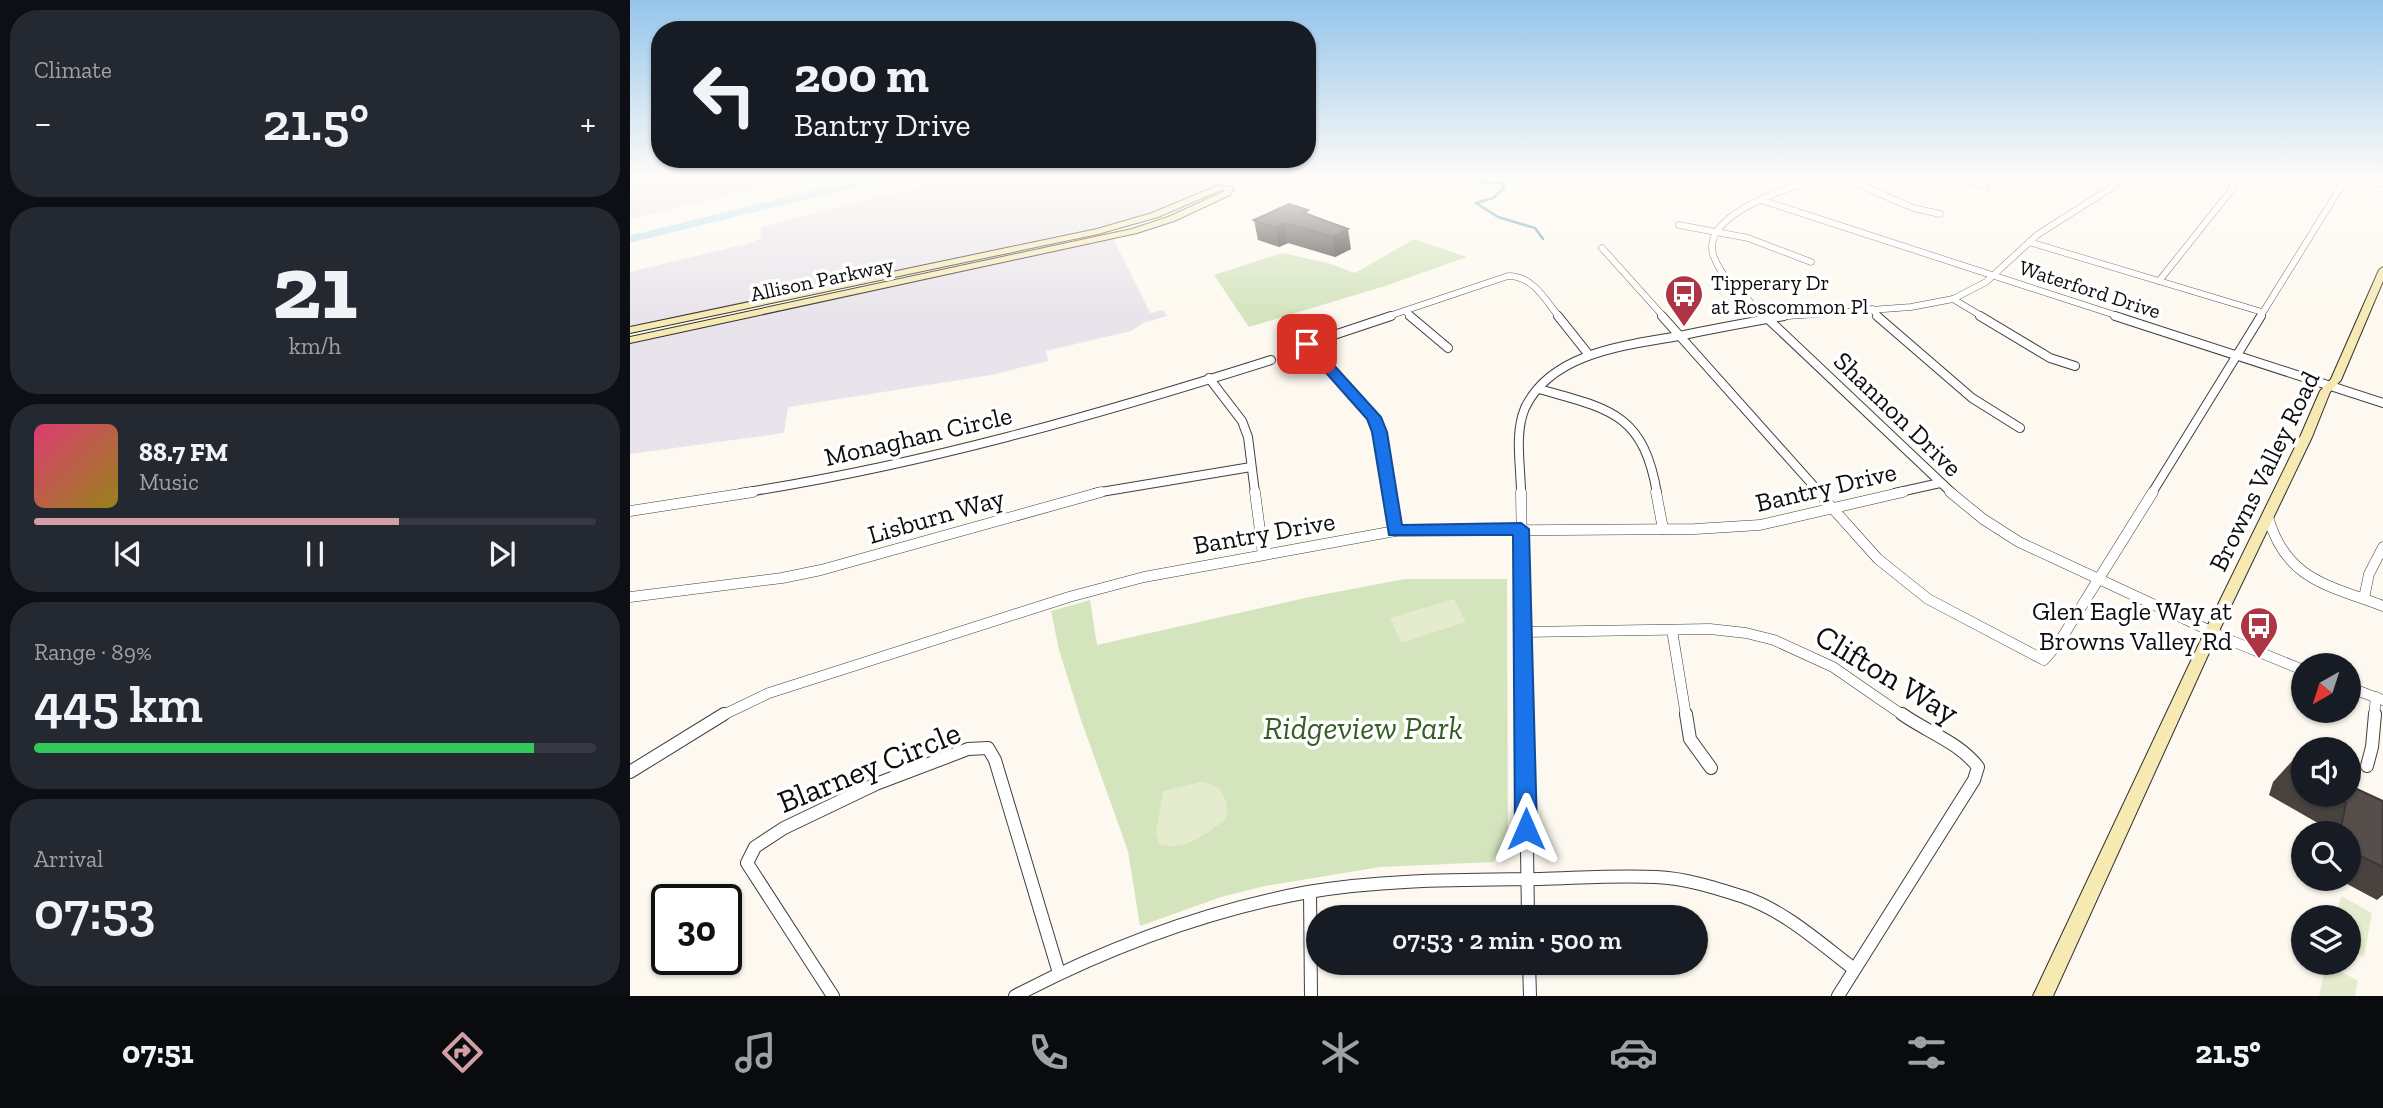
<!DOCTYPE html>
<html lang="en">
<head>
<meta charset="utf-8">
<style>
	body { margin:0; font-family:"Zilla Slab",serif; background:#242831; color:#f1f3f6; height:100vh; display:flex; flex-direction:column; font-size:26px; white-space:nowrap }
	* { box-sizing:border-box; margin:0 }
	p { font-size:23px; color:#9ea1a6 }
	.icon { flex:none; width:38px; height:38px; fill:none; stroke:currentColor; stroke-width:2; stroke-linecap:round; stroke-linejoin:round }
	.map { position:relative; flex:1; overflow:hidden }
	.side { display:flex; flex-direction:column; gap:10px; padding:10px; background:#0d0f14; width:630px }
	.side>* { flex:none }
	.hud { position:absolute; left:21px; top:21px; width:665px; height:147px; border-radius:28px; box-shadow:0 2px 5px #0004; background:#171b24; color:#f1f3f6; overflow:hidden }
	.needle { width:46px; rotate:219deg }
	.fabs { position:absolute; left:1661px; top:653px; display:grid; gap:14px }
	.fabs a { display:grid; place-items:center; width:70px; height:70px; border-radius:50%; background:#171b24; box-shadow:0 2px 5px #0004; font-size:35px }
	.speed { position:absolute; left:21px; top:884px; display:flex; gap:14px; font-size:35px; font-weight:700; text-align:center }
	.speed>* { display:grid; place-content:center; width:91px; height:91px; border-radius:50%; background:#171b24; box-shadow:0 2px 5px #0004; line-height:1 }
	.speed .limit { border:4px solid #111; border-radius:10px; background:#fff; color:#111 }
	.pin { position:absolute; display:grid; place-items:center; width:60px; height:60px; color:#fff; margin:-30px; border-radius:14px; box-shadow:0 4px 10px #0006 }
	.me { position:absolute; width:77px; margin:-38px; rotate:0deg; stroke-linejoin:round; filter:drop-shadow(0 0 5px #0008) }
	.turn { display:flex; align-items:center; gap:24px; height:147px; padding:0 28px; font-size:32px }
	.turn .icon { width:91px; height:91px; stroke-width:2.5 }
	.turn b { display:block; font-size:49px; line-height:60px }
	.big { font-size:52px; font-weight:600; line-height:1.1 }
	.side .card { flex:1; display:flex; flex-direction:column; justify-content:center; gap:10px; min-width:0; padding:0 24px; border-radius:28px; background:#242831 }
	.side .dial { align-items:center; gap:0 }
	.dial b { font-size:91px; line-height:1 }
	.song { display:flex; align-items:center; gap:21px }
	.cover { width:84px; height:84px; border-radius:10px; background:linear-gradient(135deg,hsl(340 70% 55%),hsl(50 70% 35%)) }
	.played { height:7px; border-radius:4px; background:linear-gradient(90deg,#d39ea6 65%,#363941 65%) }
	.keys { display:flex; justify-content:space-around; direction:ltr }
	.heat { display:flex; justify-content:space-between; align-items:center; font-size:38px; direction:ltr }
	.charge { height:10px; border-radius:5px; background:linear-gradient(90deg,#34c759 89%,#363941 0) }
	.trip { position:absolute; left:676px; top:905px; width:402px; height:70px; border-radius:35px; background:#171b24; box-shadow:0 2px 5px #0004; font-weight:600; line-height:70px; text-align:center }
	.tab-bar { display:flex; height:112px; justify-content:space-around; align-items:center; background:#090b0e; color:#9ea1a6 }
	.tab-bar .icon { width:49px; height:49px }
	.tab-bar .active { color:#d39ea6 }
	.tab-bar b { font-size:32px; color:#f1f3f6 }
	main { display:flex; flex:1; min-height:0 }
	.map>svg:first-child { display:block }
</style>
</head>
<body>
<main>
<section class="side">
<div class="card"><p>Climate</p>
<div class="heat"><a>−</a><b class="big">21.5°</b><a>+</a></div>
</div>
<div class="card dial"><b>21</b><p>km/h</p></div>
<div class="card">
<div class="song"><i class="cover"></i><div><b>88.7 FM</b><p>Music</p></div></div>
<div class="played"></div>
<div class="keys"><svg class="icon" aria-label="previous" viewBox="0 0 24 24"><path d="M18 5L8 12l10 7zM5 5v14"/></svg><svg class="icon" aria-label="pause" viewBox="0 0 24 24"><path d="M8 5v14M16 5v14"/></svg><svg class="icon" aria-label="next" viewBox="0 0 24 24"><path d="M6 5l10 7-10 7zM19 5v14"/></svg></div>
</div>
<div class="card"><p>Range · 89%</p><b class="big">445 km</b><div class="charge"></div></div>
<div class="card"><p>Arrival</p><b class="big">07:53</b></div>
</section>
<div class="map">
<svg width="1753" height="996" viewBox="0 0 1753 996">
	<rect width="100%" height="100%" fill="#fdf9f0"/>
	<g fill="#e9e3eb">
		<polygon points="0,177 173,177 0,219"/>
		<polygon points="326,177 586,177 596,181 532,210 467,230 0,328 0,272 120,243 131,238 131,227"/>
		<polygon points="483,238 520,313 533,310 537,316 513,323 501,331 416,351 418,361 361,375 158,407 154,433 0,454 0,343"/>
	</g>
	<g fill="#d4e4bd">
		<polygon points="784,239 837,257 755,286 619,327 584,275 652,253 698,263 725,273"/>
		<polygon points="775,579 877,579 878,849 863,862 750,867 635,886 591,897 510,926 498,851 451,720 429,650 421,611 460,600 467,645 675,598"/>
	</g>
	<g fill="#e4eccd">
		<polygon points="824,599 836,622 771,643 760,618"/>
		<path d="M571,782C593,786 598,797 597,818C577,833 554,853 529,844L526,832L533,791Z"/>
		<polygon points="1711,896 1742,913 1734,957 1719,948 1718,917 1706,917"/>
		<polygon points="1696,963 1728,981 1725,996 1689,996"/>
	</g>
	<g fill="none" stroke-linecap="round" stroke-linejoin="round">
		<polyline stroke="#4998be" stroke-width="2.5" points="848,177 846,179 858,184 872,182 874,188 863,198 846,203 868,217 905,228 913,239"/>
		<polyline stroke="#badfef" stroke-width="7" points="0,239 253,177"/>
		<defs>
			<g id="street-far3">
				<polyline points="1212,177 1283,208 1310,214"/>
				<polyline points="1327,177 1356,187"/>
				<polyline points="1725,177 1753,184"/>
				<polyline points="1131,200 1491,317"/>
				<polyline points="1049,225 1118,238 1181,262"/>
				<polyline points="1399,242 1632,312"/>
				<polyline points="972,248 1034,317"/>
				<polyline points="1529,281 1603,188 1602,177"/>
				<polyline points="1323,299 1353,317"/>
				<polyline points="1242,309 1249,317"/>
				<polyline points="775,311 782,317"/>
				<path d="M756,317L878,276C903,276 915,299 929,317"/>
				<path d="M1137,317C1119,300 1093,282 1084,257C1067,214 1164,186 1192,177"/>
				<polyline points="1145,317 1281,307 1323,299 1356,282 1407,235 1498,177"/>
				<polyline points="1630,317 1717,177"/>
			</g>
			<g id="street-far2">
				<polyline points="780,316 818,348"/>
				<polyline points="928,316 959,355"/>
				<polyline points="1032,316 1190,493"/>
				<polyline points="1135,316 1322,493"/>
				<polyline points="1247,316 1342,398 1390,428"/>
				<polyline points="1350,316 1420,358 1445,366"/>
				<polyline points="1485,316 1753,403"/>
				<polyline points="579,378 612,421 618,437 625,493"/>
				<path d="M909,389C980,409 1013,413 1027,493"/>
				<path d="M111,493C292,465 467,415 641,360"/>
				<polyline points="465,493 621,467"/>
				<polyline points="759,493 744,417 677,344 761,316"/>
				<path d="M891,493C891,467 884,433 895,408C922,351 1000,345 1054,335C1087,328 1121,322 1154,316"/>
				<polyline points="1265,493 1310,483"/>
				<polyline points="1522,493 1631,316"/>
			</g>
			<g id="street-far1">
				<polyline points="625,492 633,554"/>
				<polyline points="759,492 765,531"/>
				<polyline points="891,492 895,716"/>
				<polyline points="1026,492 1033,529"/>
				<polyline points="1188,492 1248,559 1298,599 1414,660 1428,644 1523,492"/>
				<polyline points="1320,492 1353,519 1389,542 1602,641 1673,670"/>
				<polyline points="0,511 123,492"/>
				<path d="M1638,517C1656,580 1698,585 1753,606"/>
				<polyline points="0,597 152,578 191,570 471,492"/>
				<polyline points="1734,598 1739,574 1753,547"/>
				<polyline points="1042,630 1056,716"/>
				<polyline points="894,632 1080,629 1116,633 1144,640 1203,667 1274,716"/>
				<polyline points="1718,687 1753,700"/>
				<polyline points="91,716 139,693 439,597 514,577 765,531 1065,529 1130,525 1273,492"/>
				<polyline points="1744,716 1746,697"/>
			</g>
			<g id="street">
				<polyline points="895,714 898,917"/>
				<polyline points="1056,714 1060,739 1081,768"/>
				<polyline points="1737,766 1742,747 1745,714"/>
				<polyline points="0,772 94,714"/>
				<polyline points="680,892 681,996"/>
				<polyline points="899,962 900,996"/>
				<polyline points="203,996 117,863 125,847 154,828 246,784 338,749 358,748 365,760 429,973"/>
				<path d="M385,996C477,948 575,911 678,892C754,879 833,880 910,879C948,878 988,875 1026,877C1055,878 1086,888 1114,897C1155,911 1190,943 1224,969"/>
				<path d="M1208,996L1344,780L1348,767C1329,742 1297,732 1272,714"/>
			</g>
			<g id="secondary">
				<polygon points="587,186 600,187 604,189 600,195 544,221 507,233 0,343 0,337 502,229 538,217 595,191 591,190 528,217 468,234 0,333 0,327 467,229 522,213"/>
				<polygon points="1753,267 1753,281 1711,380 1700,392 1682,437 1589,631 1423,996 1403,996 1575,631 1670,437 1690,391 1701,379 1749,270"/>
			</g>
		</defs>
		<use href="#street-far3" stroke="#404040" stroke-width="7"/>
		<use href="#street-far2" stroke="#404040" stroke-width="10"/>
		<use href="#street-far1" stroke="#404040" stroke-width="11"/>
		<use href="#street" stroke="#404040" stroke-width="14"/>
		<use href="#secondary" stroke="#2f2f2f" stroke-width="2"/>
		<use href="#street-far3" stroke="#fff" stroke-width="6"/>
		<use href="#street-far2" stroke="#fff" stroke-width="8"/>
		<use href="#street-far1" stroke="#fff" stroke-width="10"/>
		<use href="#street" stroke="#fff" stroke-width="12"/>
		<use href="#secondary" fill="#f6e9b2" fill-rule="evenodd"/>
	</g>
	<g fill="#494340">
		<polygon points="678,214 721,249 705,257 658,243 649,247 628,240 624,220"/>
		<polygon points="1664,759 1673,763 1673,794 1718,794 1753,801 1753,895 1747,900 1706,878 1718,878 1718,833 1691,833 1693,826 1639,795 1643,782"/>
	</g>
	<g fill="#3c3734">
		<polygon points="655,223 658,243 649,247 646,228"/>
		<polygon points="718,229 721,249 705,257 703,237"/>
	</g>
	<g fill="#554e4b" stroke="#3c3734" stroke-width="2">
		<polygon points="659,204 678,210 674,213 718,229 703,237 655,223 646,228 624,220"/>
		<polygon points="1664,759 1673,763 1673,779 1660,772"/>
		<polygon points="1718,785 1753,801 1753,867 1718,850 1718,833 1710,833 1716,803 1701,794 1718,794"/>
	</g>
	<linearGradient id="sky" x2="0" y2="1"><stop stop-color="#95c5eb"/><stop offset="0.56" stop-color="#fefcf8"/><stop offset="1" stop-color="#fefcf8" stop-opacity="0"/></linearGradient>
	<rect width="1753" height="317" fill="url(#sky)"/>
	<polygon fill="#1a73e8" stroke="#114b97" stroke-width="2" points="677,340 682,341 751,417 757,432 772,525 891,523 899,529 907,829 904,836 896,839 888,836 885,829 883,535 759,535 742,432 737,419 673,347 671,344"/>
	<defs>
		<symbol id="bus-pin" viewBox="-11 -11 22 30"><path d="M0 17L-7.5 6A9.5 9.5 0 1 1 7.5 6Z" fill="#ae3544" stroke="#fff"/><path d="M-5-6H5V4H4V6H2V4H-2V6H-4V4H-5ZM-3.5-4V0h7V-4ZM-3.5 1.2v1.5H-2V1.2ZM2 1.2v1.5H3.5V1.2Z" fill="#fff"/></symbol>
	</defs>
	<g fill-rule="evenodd">
		<use href="#bus-pin" x="1032" y="272" width="44" height="60"/>
		<use href="#bus-pin" x="1607" y="604" width="44" height="60"/>
	</g>
	<g text-anchor="middle" dominant-baseline="central" stroke-width="7" stroke-linejoin="round" paint-order="stroke">
		<g font-size="21" fill="#0d0d0d" stroke="#fff">
			<text transform="translate(192 279) rotate(-12)">Allison Parkway</text>
			<text transform="translate(1460 289) rotate(18)">Waterford Drive</text>
		</g>
		<g font-size="21" fill="#0d0d0d" stroke="#fff" text-anchor="start">
			<text x="1081" y="282">Tipperary Dr<tspan x="1081" dy="24">at Roscommon Pl</tspan></text>
		</g>
		<g font-size="26" fill="#0d0d0d" stroke="#fff">
			<text transform="translate(1268 414) rotate(44)">Shannon Drive</text>
			<text transform="translate(288 436) rotate(-13)">Monaghan Circle</text>
			<text transform="translate(1634 471) rotate(-64)">Browns Valley Road</text>
			<text transform="translate(1196 487) rotate(-13)">Bantry Drive</text>
			<text transform="translate(306 516) rotate(-16)">Lisburn Way</text>
			<text transform="translate(634 533) rotate(-10)">Bantry Drive</text>
		</g>
		<g font-size="26" fill="#0d0d0d" stroke="#fff" text-anchor="end">
			<text x="1602" y="611">Glen Eagle Way at<tspan x="1602" dy="30">Browns Valley Rd</tspan></text>
		</g>
		<g font-size="32" fill="#0d0d0d" stroke="#fff">
			<text transform="translate(1257 674) rotate(31)">Clifton Way</text>
			<text transform="translate(239 767) rotate(-22)">Blarney Circle</text>
		</g>
		<g font-size="32" font-style="italic" fill="#355e25" stroke="#fff">
			<text x="733" y="728">Ridgeview Park</text>
		</g>
	</g>
</svg>
<div class="fabs">
<a><svg class="needle" viewBox="-14 -14 28 28"><path d="M0-13l5 13h-10z" fill="#e53935"/><path d="M0 13l5-13h-10z" fill="#9ea1a6"/></svg></a>
<a><svg class="icon" aria-label="sound" viewBox="0 0 24 24"><path d="M4 9h4l5-4v14l-5-4H4zM17 9q2 3 0 6"/></svg></a>
<a><svg class="icon" aria-label="search" viewBox="0 0 24 24"><circle cx="10" cy="10" r="6"/><path d="M15 15l6 6"/></svg></a>
<a><svg class="icon" aria-label="layers" viewBox="0 0 24 24"><path d="M12 4l9 5-9 5-9-5zM3 14l9 5 9-5"/></svg></a>
</div>
<div class="speed"><div class="limit">30</div></div>
<div class="pin" style="left:677px;top:344px;background:#d93025"><svg class="icon" aria-label="arrive" viewBox="0 0 24 24"><path d="M6 21V4h12l-3 4 3 4H6"/></svg></div>
<svg class="me" style="left:896px;top:829px" viewBox="-20 -20 40 40"><path d="M0-17L14 15 0 8-14 15z" fill="#1a73e8" stroke="#fff" stroke-width="4"/></svg>
<div class="trip">07:53 · 2 min · 500 m</div>
<div class="hud">
<div class="turn"><svg class="icon" aria-label="left" viewBox="0 0 24 24"><path d="M17 20v-9H6M10 6l-5 5 5 5"/></svg><div><b>200 m</b>Bantry Drive</div></div>
</div>
</div>
</main>
<nav class="tab-bar">
<b>07:51</b>
<svg class="icon active" aria-label="directions" viewBox="0 0 24 24"><path d="M12 3l9 9-9 9-9-9zM9 14v-3h6M13 9l2 2-2 2"/></svg>
<svg class="icon" aria-label="music" viewBox="0 0 24 24"><path d="M9 18V5l10-2v13"/><circle cx="6" cy="18" r="3"/><circle cx="16" cy="16" r="3"/></svg>
<svg class="icon" aria-label="phone" viewBox="0 0 24 24"><path d="M5 4h4l2 5-3 2q2 4 5 5l2-3 5 2v4C11 20 4 13 5 4z"/></svg>
<svg class="icon" aria-label="climate" viewBox="0 0 24 24"><path d="M12 3v18M4 7l16 10M4 17L20 7"/></svg>
<svg class="icon" aria-label="car" viewBox="0 0 24 24"><path d="M5 17H2v-5l4-1 3-4h7l3 4 3 1v5h-3M9 17h6M6 11h13"/><circle cx="7" cy="17" r="2"/><circle cx="17" cy="17" r="2"/></svg>
<svg class="icon" aria-label="filters" viewBox="0 0 24 24"><path d="M4 7h16M4 17h16"/><circle cx="9" cy="7" r="2"/><circle cx="15" cy="17" r="2"/></svg>
<b>21.5°</b>
</nav>
</body>
</html>
